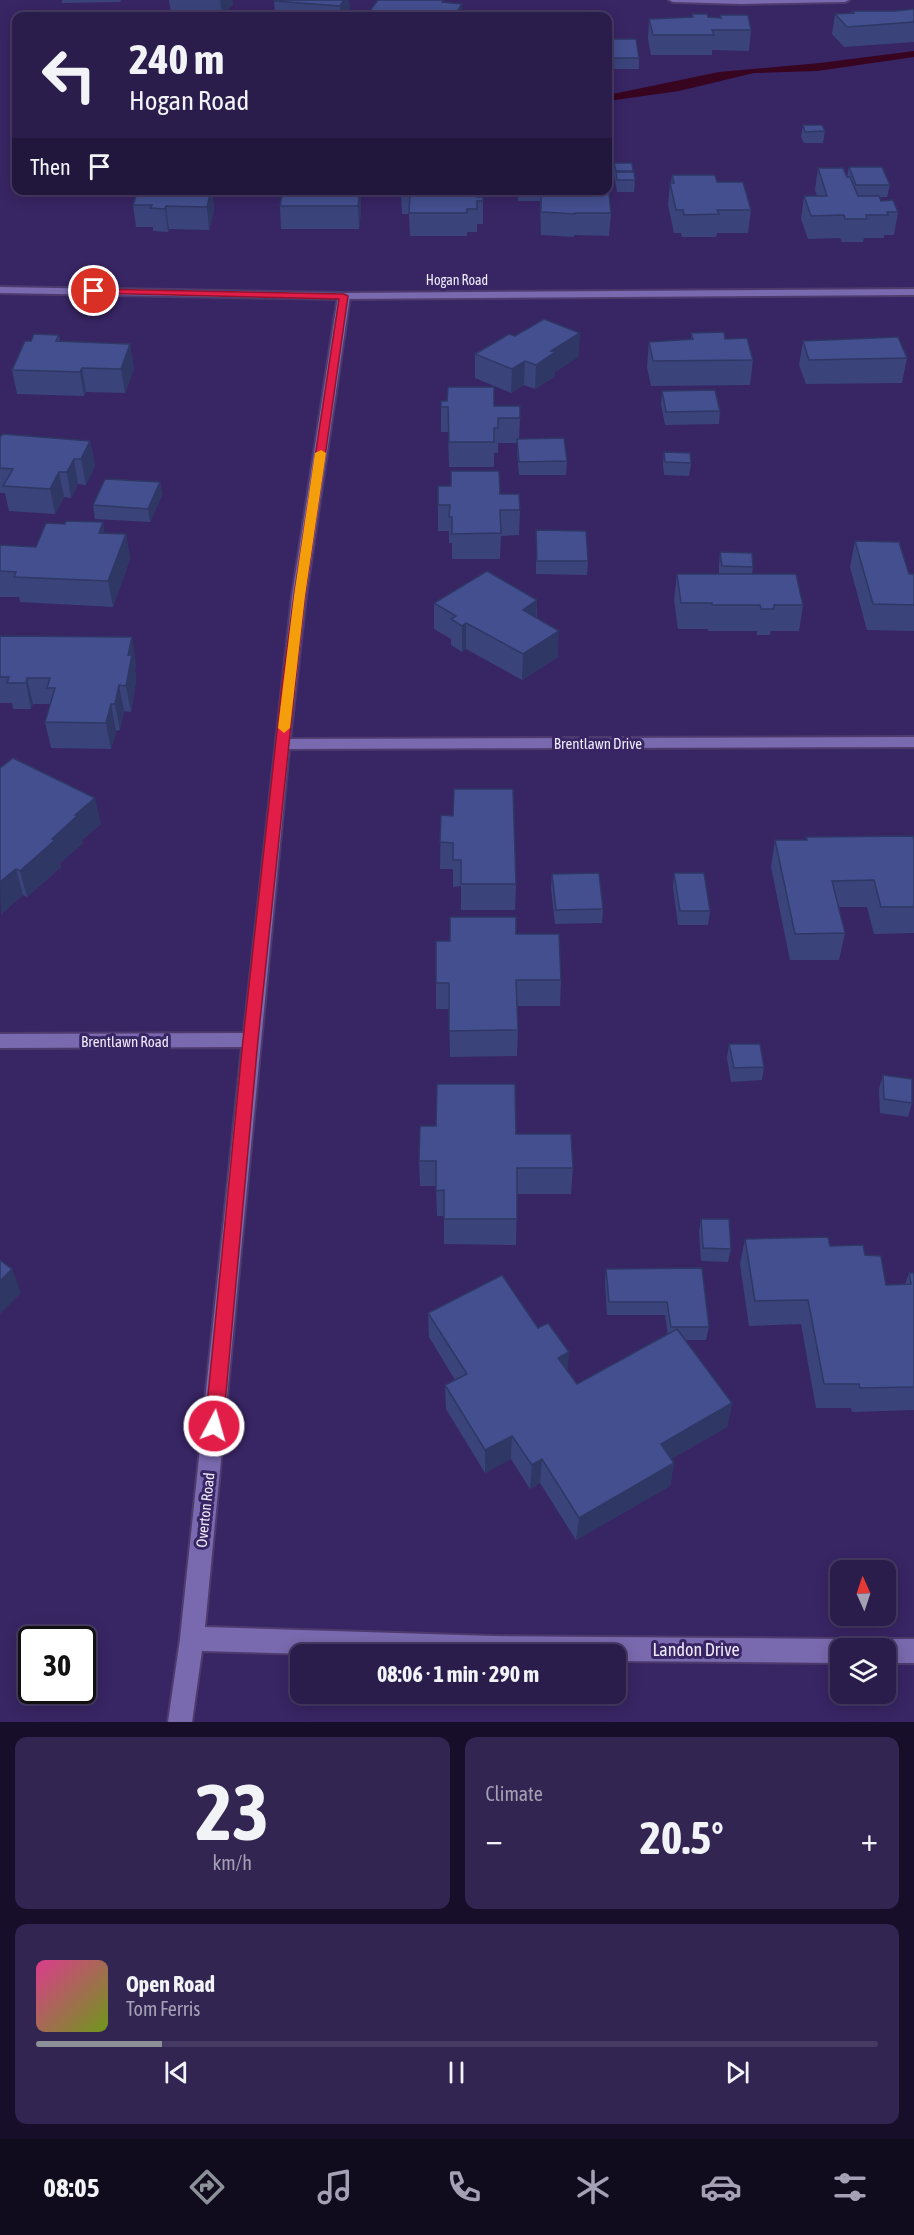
<!DOCTYPE html>
<html lang="en">
<head>
<meta charset="utf-8">
<style>
	body { margin:0; font-family:"Asap Condensed",sans-serif; background:#322552; color:#f1f3f6; height:100vh; display:flex; flex-direction:column; font-size:22px; white-space:nowrap }
	* { box-sizing:border-box; margin:0 }
	p { font-size:20px; color:#a5a1b5 }
	.icon { flex:none; width:33px; height:33px; fill:none; stroke:currentColor; stroke-width:2; stroke-linecap:round; stroke-linejoin:round }
	.map { position:relative; height:1722px; overflow:hidden }
	.details { display:flex; flex-direction:column; gap:15px; padding:15px; background:#170f29; flex:1 }
	.details>* { flex:none }
	.banner { position:absolute; left:12px; top:12px; width:600px; height:183px; border-radius:12px; box-shadow:0 3px 15px #0003,0 0 0 2px #463a63; background:#2a1c4b; color:#f1f3f6; overflow:hidden }
	.needle { width:39px; rotate:357deg }
	.controls { position:absolute; left:830px; top:1560px; display:grid; gap:12px }
	.controls a { display:grid; place-items:center; width:66px; height:66px; border-radius:12px; background:#2a1c4b; box-shadow:0 3px 15px #0003,0 0 0 2px #463a63; font-size:30px }
	.speed { position:absolute; left:18px; top:1626px; display:flex; gap:12px; font-size:30px; font-weight:700; text-align:center }
	.speed>* { display:grid; place-content:center; width:78px; height:78px; border-radius:50%; background:#2a1c4b; box-shadow:0 3px 15px #0003,0 0 0 2px #463a63; line-height:1 }
	.speed .limit { border:3px solid #111; border-radius:9px; background:#fff; color:#111 }
	.pin { position:absolute; display:grid; place-items:center; width:51px; height:51px; color:#fff; margin:-26px; border:3px solid #fff; border-radius:50%; box-shadow:0 2px 6px #0007 }
	.me { position:absolute; width:66px; margin:-33px; rotate:6deg; stroke-linejoin:round; filter:drop-shadow(0 0 4px #0008) }
	.turn { display:flex; align-items:center; gap:21px; height:126px; padding:0 18px; font-size:27px }
	.turn .icon { width:78px; height:78px; stroke-width:2.5 }
	.turn b { display:block; font-size:42px; line-height:51px }
	.then { display:flex; align-items:center; height:57px; padding:0 18px; background:#0003; gap:12px; font-size:22px }
	.big { font-size:45px; font-weight:700; line-height:1.1 }
	.details .tile { flex:1; display:flex; flex-direction:column; justify-content:center; gap:9px; min-width:0; padding:0 21px; border-radius:12px; background:#322552 }
	.details .dial { align-items:center; gap:0 }
	.dial b { font-size:78px; line-height:1 }
	.song { display:flex; align-items:center; gap:18px }
	.cover { width:72px; height:72px; border-radius:9px; background:linear-gradient(135deg,hsl(330 70% 55%),hsl(80 70% 35%)) }
	.played { height:6px; border-radius:3px; background:linear-gradient(90deg,#8c9099 15%,#463a63 15%) }
	.keys { display:flex; justify-content:space-around; direction:ltr }
	.heat { display:flex; justify-content:space-between; align-items:center; font-size:33px; direction:ltr }
	.details .tiles { flex:1; display:grid; gap:15px; grid-template-columns:1fr 1fr }
	.tile:last-child { grid-column:span 2 }
	.trip { position:absolute; left:290px; top:1644px; width:336px; height:60px; border-radius:12px; background:#2a1c4b; box-shadow:0 3px 15px #0003,0 0 0 2px #463a63; font-weight:700; line-height:60px; text-align:center }
	.dock { display:flex; height:96px; justify-content:space-around; align-items:center; background:#110b1e; color:#a5a1b5 }
	.dock .icon { width:42px; height:42px }
	.dock .selected { color:#8c9099 }
	.dock b { font-size:27px; color:#f1f3f6 }
	.map>svg:first-child { display:block }
</style>
</head>
<body>
<div class="map">
<svg width="914" height="1722" viewBox="0 0 914 1722">
	<rect width="100%" height="100%" fill="#382564"/>
	<polygon fill="#380520" points="914,51 914,57 817,71 754,73 679,91 608,101 608,95 719,72 820,63"/>
	<g fill="none" stroke-linecap="round" stroke-linejoin="round">
		<defs>
			<g id="minor">
				<polygon points="669,0 849,0 845,2 741,4 673,2"/>
				<polygon points="344,293 350,296 306,596 290,739 914,737 914,747 289,749 205,1627 492,1636 840,1639 848,1643 851,1648 840,1648 840,1663 615,1661 615,1654 309,1654 202,1651 192,1722 168,1722 180,1639 242,1047 0,1048 0,1034 244,1033 292,596 338,296"/>
				<polygon points="885,1639 914,1639 914,1663 885,1663 885,1648 874,1648 877,1643"/>
			</g>
			<polygon id="tertiary" points="0,287 344,293 914,289 914,295 344,299 0,293"/>
		</defs>
		<use href="#minor" stroke="#4e3b6e" stroke-width="4"/>
		<use href="#tertiary" stroke="#4e3b6e" stroke-width="4"/>
		<use href="#minor" fill="#7969ae" fill-rule="evenodd"/>
		<use href="#tertiary" fill="#7969ae" fill-rule="evenodd"/>
	</g>
	<g fill="#3a447b">
		<polygon points="62,0 121,0 120,2 62,3"/>
		<polygon points="169,0 232,0 233,4 222,16 212,16 171,13"/>
		<polygon points="349,0 350,14 348,16 275,16 274,1"/>
		<polygon points="914,9 914,42 844,47 832,34 835,14 852,13 853,11 895,11"/>
		<polygon points="692,14 708,17 720,18 720,15 751,30 749,51 712,50 712,55 651,55 648,39 649,19 692,17"/>
		<polygon points="609,39 639,58 639,69 611,69 608,50"/>
		<polygon points="803,125 825,131 823,143 804,143 801,137"/>
		<polygon points="614,163 632,163 635,180 634,192 617,192 614,174"/>
		<polygon points="849,167 890,185 887,197 880,197 881,201 898,212 894,235 884,235 884,238 864,238 863,242 842,242 840,238 808,239 801,219 804,196 817,196 815,190 818,168 847,177"/>
		<polygon points="672,175 717,182 751,210 748,233 717,233 716,237 682,237 681,233 674,233 668,205 670,183 671,183"/>
		<polygon points="138,190 212,190 214,210 209,230 169,229 168,232 153,231 153,227 136,227 133,205"/>
		<polygon points="360,190 361,211 359,229 281,229 280,206"/>
		<polygon points="401,190 455,192 477,197 483,197 483,224 477,224 477,232 467,232 467,236 410,236 409,214 402,214"/>
		<polygon points="519,190 608,190 611,213 609,236 574,235 574,237 541,235 540,201 518,201"/>
		<polygon points="580,333 578,357 555,372 554,377 535,389 524,385 511,393 475,378 475,354 515,336"/>
		<polygon points="691,333 725,339 753,360 750,385 651,386 647,367 649,342 691,340"/>
		<polygon points="59,335 60,342 130,344 134,369 125,393 86,392 84,396 17,394 12,370 31,341"/>
		<polygon points="803,341 907,358 902,383 806,384 799,365"/>
		<polygon points="662,391 720,411 719,424 665,425 661,404"/>
		<polygon points="494,406 520,418 519,439 567,461 566,475 519,475 517,453 517,443 498,443 498,453 494,453 494,467 449,467 448,432 441,432 441,407"/>
		<polygon points="0,436 90,441 95,466 86,485 78,484 71,498 64,497 55,514 9,511 5,493 0,493"/>
		<polygon points="664,452 691,463 689,476 664,475 663,465"/>
		<polygon points="160,482 162,495 150,522 95,519 93,505"/>
		<polygon points="438,486 500,494 520,510 519,535 501,536 500,559 452,559 452,543 449,543 449,531 438,531"/>
		<polygon points="536,530 588,561 587,575 536,574"/>
		<polygon points="105,533 126,534 130,559 113,607 20,602 19,597 0,597 0,545 36,547"/>
		<polygon points="855,541 909,574 914,574 914,631 867,630 850,567"/>
		<polygon points="720,552 753,567 752,574 803,605 799,631 771,631 770,635 757,635 757,631 708,631 708,629 678,629 674,600 677,574 719,574 719,566"/>
		<polygon points="537,600 537,618 558,657 522,680 466,649 462,652 451,645 451,639 434,629 434,603"/>
		<polygon points="0,636 136,663 135,670 136,681 131,712 124,711 120,730 116,731 111,749 51,748 45,722 50,704 33,704 31,709 13,709 12,703 0,703"/>
		<polygon points="0,768 101,824 82,840 83,843 60,863 61,867 27,897 23,895 1,914"/>
		<polygon points="441,815 516,884 515,910 461,910 461,886 453,887 453,869 440,869"/>
		<polygon points="806,837 914,840 914,933 874,934 867,907 839,907 845,933 839,960 790,960 771,867 775,840 806,840"/>
		<polygon points="674,873 710,911 708,925 678,925 673,887"/>
		<polygon points="552,874 603,909 602,923 555,924 551,888"/>
		<polygon points="516,934 561,980 560,1006 517,1006 518,1030 517,1056 450,1057 449,1009 436,1009 436,983 450,941"/>
		<polygon points="729,1044 764,1067 762,1080 731,1082 727,1058"/>
		<polygon points="883,1075 912,1103 908,1117 880,1113 879,1089"/>
		<polygon points="516,1134 573,1168 571,1194 517,1194 516,1245 444,1244 444,1216 437,1216 436,1186 420,1186 419,1161"/>
		<polygon points="701,1219 731,1249 728,1262 701,1261 699,1232"/>
		<polygon points="745,1239 830,1246 865,1255 886,1285 905,1284 909,1273 914,1273 914,1410 852,1412 851,1408 816,1408 801,1324 749,1326 740,1264"/>
		<polygon points="702,1268 709,1327 706,1340 685,1340 732,1403 727,1427 671,1459 674,1463 670,1486 576,1540 540,1483 530,1489 511,1459 485,1473 446,1409 445,1385 455,1380 429,1337 428,1313 538,1328 569,1352 567,1370 577,1384 668,1335 665,1315 607,1315 605,1282 606,1269"/>
	</g>
	<g fill="#2f3764">
		<polygon points="220,0 232,0 233,4 222,16"/>
		<polygon points="344,0 349,0 350,14 348,16 341,16 340,6"/>
		<polygon points="462,4 462,16 452,16"/>
		<polygon points="211,190 212,190 214,210 209,230 207,207"/>
		<polygon points="360,190 361,211 359,229 358,206"/>
		<polygon points="166,206 169,229 168,232 165,209"/>
		<polygon points="580,333 578,357 555,372 554,377 535,389 536,365 551,351"/>
		<polygon points="130,344 134,369 125,393 121,369"/>
		<polygon points="525,361 524,385 511,393 512,369"/>
		<polygon points="82,368 86,392 84,396 80,372"/>
		<polygon points="90,441 95,466 86,485 81,459"/>
		<polygon points="74,459 78,484 71,498 67,472"/>
		<polygon points="59,472 64,497 55,514 50,489"/>
		<polygon points="160,482 162,495 150,522 148,509"/>
		<polygon points="103,522 107,548 99,533"/>
		<polygon points="126,534 130,559 113,607 108,581"/>
		<polygon points="537,600 536,626 523,610"/>
		<polygon points="466,623 466,649 462,652 462,626"/>
		<polygon points="559,631 558,657 522,680 523,654"/>
		<polygon points="132,637 136,663 135,670 136,681 131,712 126,686 128,655"/>
		<polygon points="27,678 33,704 31,709 26,683"/>
		<polygon points="119,685 124,711 120,730 115,704"/>
		<polygon points="111,704 116,731 111,749 106,723"/>
		<polygon points="95,798 101,824 82,840 83,843 60,863 61,867 27,897 20,871 75,815"/>
		<polygon points="16,869 23,895 1,914 0,882"/>
		<polygon points="12,1269 21,1293 0,1314 0,1281"/>
		<polygon points="569,1352 567,1377 558,1358"/>
		<polygon points="732,1403 727,1427 657,1467 661,1444"/>
		<polygon points="512,1436 511,1459 485,1473 485,1450"/>
		<polygon points="542,1459 540,1483 530,1489 532,1465"/>
		<polygon points="674,1463 670,1486 576,1540 579,1518"/>
	</g>
	<g fill="#434f8f" stroke="#2f3764" stroke-width="1.5">
		<polygon points="274,0 344,0 340,6 274,1"/>
		<polygon points="378,0 443,0 442,2 462,4 454,16 366,16"/>
		<polygon points="914,9 914,22 847,27 835,14 854,13 853,11 895,11"/>
		<polygon points="489,12 533,15 534,13 556,16 486,16"/>
		<polygon points="692,14 707,14 708,17 721,18 720,15 748,15 751,30 712,30 714,35 653,35 649,19 693,17"/>
		<polygon points="609,39 636,39 639,58 612,58"/>
		<polygon points="803,125 822,125 825,131 805,132"/>
		<polygon points="614,163 632,163 633,171 616,171"/>
		<polygon points="849,167 882,167 890,185 856,185"/>
		<polygon points="818,168 843,168 847,177 850,177 858,196 879,196 881,201 893,200 898,212 887,212 888,215 866,215 867,219 845,219 844,215 811,216 804,196 827,196"/>
		<polygon points="616,172 634,172 635,180 617,180"/>
		<polygon points="672,175 715,175 717,182 743,182 751,210 717,210 719,214 684,215 683,210 676,210 670,183 674,183"/>
		<polygon points="608,184 611,213 575,213 575,214 541,212 541,196 573,196 573,190 608,190"/>
		<polygon points="138,190 211,190 207,207 166,206 165,209 150,208 152,205 133,205"/>
		<polygon points="283,190 360,190 358,206 280,206"/>
		<polygon points="401,190 455,190 455,192 476,192 477,197 483,197 483,201 477,201 477,209 467,209 467,213 409,213 410,192 401,192"/>
		<polygon points="544,319 580,333 551,351 555,352 536,365 525,361 512,369 475,354 509,334 515,336"/>
		<polygon points="724,332 725,339 747,338 753,360 653,361 649,342 693,339 691,333"/>
		<polygon points="34,334 59,335 56,341 130,344 121,369 82,368 80,372 12,370 25,341 31,341"/>
		<polygon points="898,337 907,358 809,360 803,341"/>
		<polygon points="448,387 494,387 494,406 520,406 520,418 498,418 498,428 494,428 494,442 449,442 448,407 441,407 441,401 447,401"/>
		<polygon points="715,390 720,411 666,412 662,391"/>
		<polygon points="3,434 90,441 81,459 74,459 67,472 59,472 50,489 3,486 13,469 0,468 0,436 1,436"/>
		<polygon points="564,438 567,461 519,462 517,439"/>
		<polygon points="664,452 690,453 691,463 665,462"/>
		<polygon points="451,471 499,471 500,494 519,494 520,510 500,510 501,533 452,534 452,517 449,517 450,505 438,505 438,486 451,486"/>
		<polygon points="105,479 160,482 148,509 93,505"/>
		<polygon points="66,521 103,522 99,533 126,534 108,581 14,577 16,572 0,571 0,545 36,547 46,523 65,524"/>
		<polygon points="536,530 586,531 588,561 537,561"/>
		<polygon points="855,541 899,542 909,574 914,574 914,605 873,604"/>
		<polygon points="720,552 752,553 753,567 722,566"/>
		<polygon points="487,571 537,600 523,610 559,631 523,654 466,623 462,626 451,619 456,616 434,603"/>
		<polygon points="677,574 796,574 803,605 774,605 774,609 761,609 760,605 712,605 712,603 681,603"/>
		<polygon points="0,636 132,637 128,655 132,655 126,686 119,685 115,704 111,704 106,723 45,722 55,688 47,688 50,678 27,678 26,683 7,683 9,677 0,677"/>
		<polygon points="13,758 95,798 75,815 77,816 52,839 55,840 20,871 16,869 0,882 0,768"/>
		<polygon points="454,789 513,789 516,884 461,884 461,860 453,860 453,843 440,842 441,815 453,816"/>
		<polygon points="913,836 914,840 914,907 881,907 874,880 832,881 845,933 795,934 775,840 807,840 806,837"/>
		<polygon points="599,873 603,909 556,910 552,874"/>
		<polygon points="674,873 704,873 710,911 680,911"/>
		<polygon points="450,917 516,917 516,934 559,934 561,980 516,980 518,1030 449,1031 449,983 436,983 436,941 450,941"/>
		<polygon points="729,1044 760,1044 764,1067 734,1068"/>
		<polygon points="883,1075 912,1079 912,1103 884,1099"/>
		<polygon points="437,1084 515,1084 516,1134 571,1134 573,1168 517,1168 517,1219 444,1219 444,1190 436,1191 436,1161 419,1161 420,1126 436,1126"/>
		<polygon points="701,1219 729,1219 731,1249 703,1248"/>
		<polygon points="828,1237 830,1246 863,1245 865,1255 881,1256 886,1285 911,1284 909,1273 914,1273 914,1387 860,1388 859,1384 824,1384 808,1300 755,1301 745,1239"/>
		<polygon points="0,1260 12,1269 0,1281"/>
		<polygon points="702,1268 709,1327 671,1327 667,1302 609,1302 606,1269"/>
		<polygon points="502,1275 538,1328 548,1323 569,1352 558,1358 577,1384 677,1329 732,1403 661,1444 674,1463 579,1518 542,1459 532,1465 512,1436 485,1450 445,1385 467,1374 428,1313"/>
	</g>
	<polygon fill="#e11d48" stroke="#92132f" stroke-width="1.5" points="94,289 344,294 348,296 305,596 295,686 258,1040 223,1426 220,1433 214,1435 207,1433 205,1426 243,1040 282,686 294,596 339,299 91,293 91,290"/>
	<polygon fill="#f59e0b" points="321,450 326,453 305,596 290,728 284,733 278,728 294,596 315,453"/>
	<g text-anchor="middle" dominant-baseline="central" stroke-width="6" stroke-linejoin="round" paint-order="stroke">
		<g font-size="14" fill="#edebfa" stroke="#382564">
			<text x="457" y="280">Hogan Road</text>
		</g>
		<g font-size="15" fill="#edebfa" stroke="#382564">
			<text x="598" y="743">Brentlawn Drive</text>
			<text x="125" y="1041">Brentlawn Road</text>
			<text transform="translate(205 1510) rotate(-84)">Overton Road</text>
		</g>
		<g font-size="18" fill="#edebfa" stroke="#382564">
			<text x="696" y="1649">Landon Drive</text>
		</g>
	</g>
</svg>
<div class="controls">
<a><svg class="needle" viewBox="-14 -14 28 28"><path d="M0-13l5 13h-10z" fill="#e53935"/><path d="M0 13l5-13h-10z" fill="#a5a1b5"/></svg></a>
<a><svg class="icon" aria-label="layers" viewBox="0 0 24 24"><path d="M12 4l9 5-9 5-9-5zM3 14l9 5 9-5"/></svg></a>
</div>
<div class="speed"><div class="limit">30</div></div>
<div class="pin" style="left:94px;top:291px;background:#d93025"><svg class="icon" aria-label="arrive" viewBox="0 0 24 24"><path d="M6 21V4h12l-3 4 3 4H6"/></svg></div>
<svg class="me" style="left:214px;top:1426px" viewBox="-20 -20 40 40"><circle r="17" fill="#e11d48" stroke="#fff" stroke-width="3"/><path d="M0-11L8 9 0 5-8 9z" fill="#fff"/></svg>
<div class="trip">08:06 · 1 min · 290 m</div>
<div class="banner">
<div class="turn"><svg class="icon" aria-label="left" viewBox="0 0 24 24"><path d="M17 20v-9H6M10 6l-5 5 5 5"/></svg><div><b>240 m</b>Hogan Road</div></div>
<div class="then">Then<svg class="icon" aria-label="arrive" viewBox="0 0 24 24"><path d="M6 21V4h12l-3 4 3 4H6"/></svg></div>
</div>
</div>
<section class="details">
<div class="tiles">
<div class="tile dial"><b>23</b><p>km/h</p></div>
<div class="tile"><p>Climate</p>
<div class="heat"><a>−</a><b class="big">20.5°</b><a>+</a></div>
</div>
<div class="tile">
<div class="song"><i class="cover"></i><div><b>Open Road</b><p>Tom Ferris</p></div></div>
<div class="played"></div>
<div class="keys"><svg class="icon" aria-label="previous" viewBox="0 0 24 24"><path d="M18 5L8 12l10 7zM5 5v14"/></svg><svg class="icon" aria-label="pause" viewBox="0 0 24 24"><path d="M8 5v14M16 5v14"/></svg><svg class="icon" aria-label="next" viewBox="0 0 24 24"><path d="M6 5l10 7-10 7zM19 5v14"/></svg></div>
</div>
</div>
</section>
<nav class="dock">
<b>08:05</b>
<svg class="icon selected" aria-label="directions" viewBox="0 0 24 24"><path d="M12 3l9 9-9 9-9-9zM9 14v-3h6M13 9l2 2-2 2"/></svg>
<svg class="icon" aria-label="music" viewBox="0 0 24 24"><path d="M9 18V5l10-2v13"/><circle cx="6" cy="18" r="3"/><circle cx="16" cy="16" r="3"/></svg>
<svg class="icon" aria-label="phone" viewBox="0 0 24 24"><path d="M5 4h4l2 5-3 2q2 4 5 5l2-3 5 2v4C11 20 4 13 5 4z"/></svg>
<svg class="icon" aria-label="climate" viewBox="0 0 24 24"><path d="M12 3v18M4 7l16 10M4 17L20 7"/></svg>
<svg class="icon" aria-label="car" viewBox="0 0 24 24"><path d="M5 17H2v-5l4-1 3-4h7l3 4 3 1v5h-3M9 17h6M6 11h13"/><circle cx="7" cy="17" r="2"/><circle cx="17" cy="17" r="2"/></svg>
<svg class="icon" aria-label="filters" viewBox="0 0 24 24"><path d="M4 7h16M4 17h16"/><circle cx="9" cy="7" r="2"/><circle cx="15" cy="17" r="2"/></svg>
</nav>
</body>
</html>
